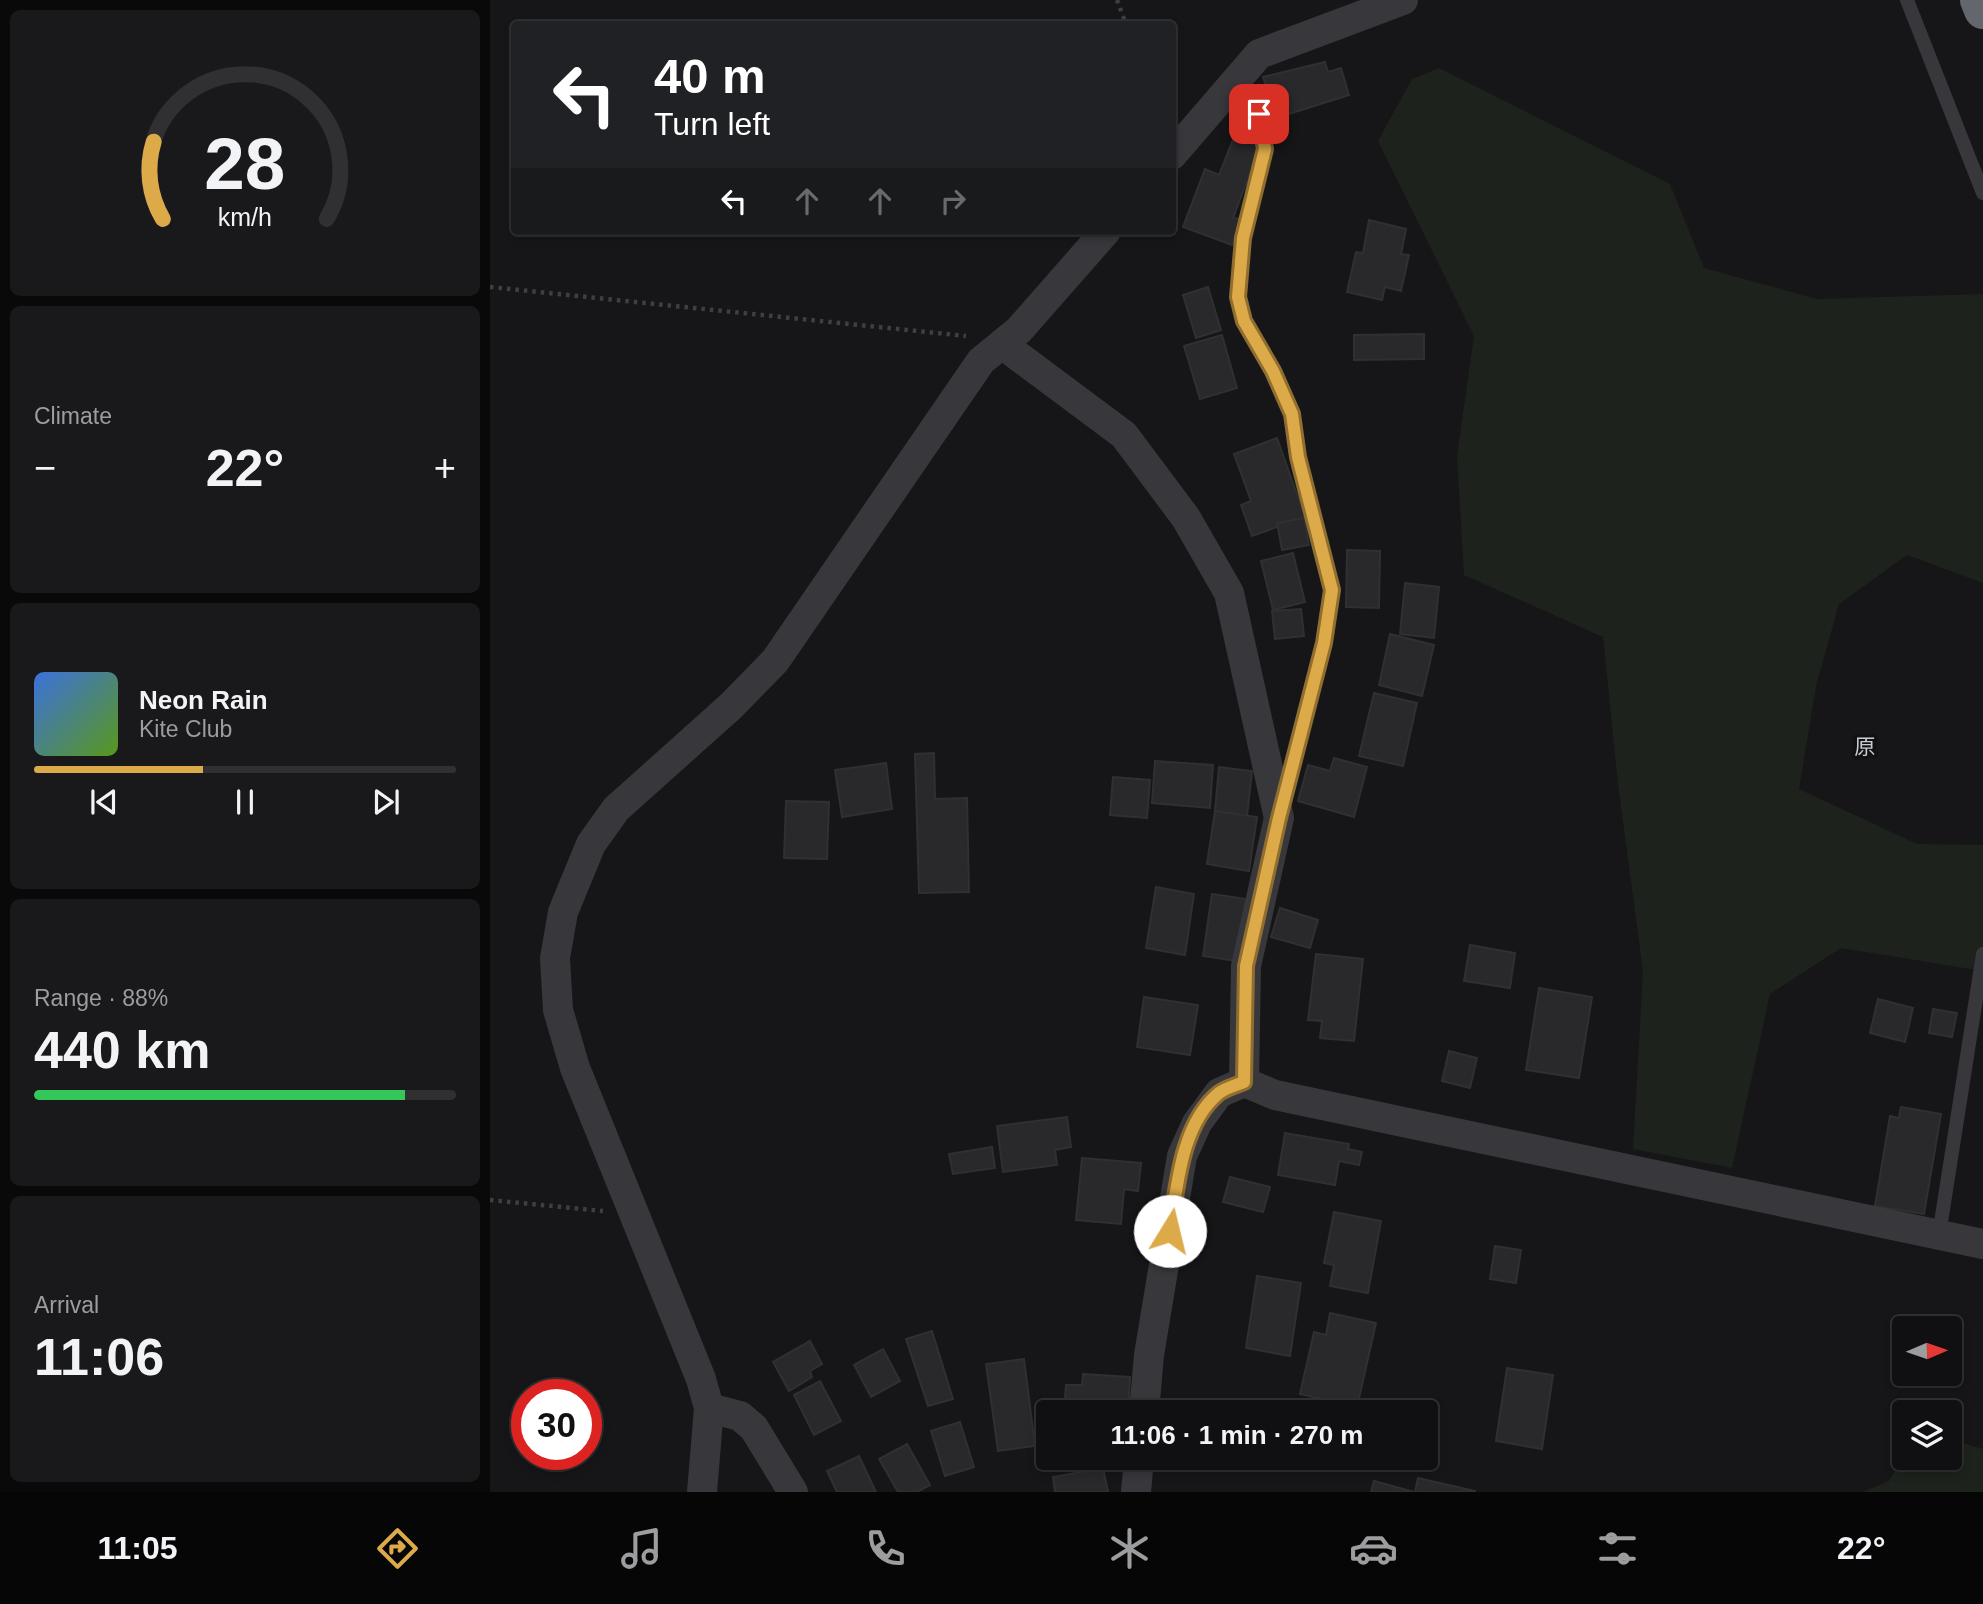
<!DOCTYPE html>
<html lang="en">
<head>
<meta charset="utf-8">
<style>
	body { margin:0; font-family:Arial,"Noto Sans JP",sans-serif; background:#19191b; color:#f1f3f6; height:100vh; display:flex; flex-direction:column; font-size:26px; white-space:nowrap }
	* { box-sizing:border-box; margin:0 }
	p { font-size:23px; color:#9c9d9f }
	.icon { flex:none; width:38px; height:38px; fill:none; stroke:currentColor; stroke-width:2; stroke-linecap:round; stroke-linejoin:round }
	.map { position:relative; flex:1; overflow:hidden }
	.details { display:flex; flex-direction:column; gap:10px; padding:10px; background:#09090a; width:490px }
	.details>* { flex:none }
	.guide { position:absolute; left:21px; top:21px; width:665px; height:214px; border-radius:7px; box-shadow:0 4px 10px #0003,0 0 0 2px #303032; background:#202124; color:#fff; overflow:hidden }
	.needle { width:46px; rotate:88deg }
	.fabs { position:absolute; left:1402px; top:1316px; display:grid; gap:14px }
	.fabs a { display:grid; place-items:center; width:70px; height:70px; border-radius:7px; background:#101012; box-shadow:0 4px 10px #0003,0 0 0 2px #303032; font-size:35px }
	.speed { position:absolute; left:21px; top:1379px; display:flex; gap:14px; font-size:35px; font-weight:700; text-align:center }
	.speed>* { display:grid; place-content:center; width:91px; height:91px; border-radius:50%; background:#101012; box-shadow:0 4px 10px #0003,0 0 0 2px #303032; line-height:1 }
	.speed .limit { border:10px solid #d22; background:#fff; color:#111 }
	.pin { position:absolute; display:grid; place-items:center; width:60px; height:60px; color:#fff; margin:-30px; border-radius:14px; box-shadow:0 4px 10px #0006 }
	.me { position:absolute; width:77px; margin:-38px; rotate:9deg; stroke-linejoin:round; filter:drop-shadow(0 0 5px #0008) }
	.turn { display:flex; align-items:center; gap:24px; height:147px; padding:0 28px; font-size:32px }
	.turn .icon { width:91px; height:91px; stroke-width:2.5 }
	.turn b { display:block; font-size:49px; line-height:60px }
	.lanes { display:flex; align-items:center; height:66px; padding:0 28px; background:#0003; justify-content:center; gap:35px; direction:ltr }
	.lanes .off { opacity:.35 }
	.big { font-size:52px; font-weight:700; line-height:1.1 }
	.details .card { flex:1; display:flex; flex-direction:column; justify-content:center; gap:10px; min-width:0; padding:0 24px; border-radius:10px; background:#19191b }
	.details .dial { align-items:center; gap:0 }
	.dial svg { height:182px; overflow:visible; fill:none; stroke:#303032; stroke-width:7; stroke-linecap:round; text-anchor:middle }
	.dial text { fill:#f1f3f6; stroke:none }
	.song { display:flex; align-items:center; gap:21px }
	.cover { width:84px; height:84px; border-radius:10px; background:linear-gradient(135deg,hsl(220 70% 55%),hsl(90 70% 35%)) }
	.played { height:7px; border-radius:4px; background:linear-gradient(90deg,#ddaa49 40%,#303032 40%) }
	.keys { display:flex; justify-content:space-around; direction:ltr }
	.heat { display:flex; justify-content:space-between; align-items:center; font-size:38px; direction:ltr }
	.charge { height:10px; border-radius:5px; background:linear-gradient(90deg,#34c759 88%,#303032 0) }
	.trip { position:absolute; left:546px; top:1400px; width:402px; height:70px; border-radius:7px; background:#101012; box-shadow:0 4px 10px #0003,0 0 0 2px #303032; font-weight:700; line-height:70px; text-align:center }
	.tabs { display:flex; height:112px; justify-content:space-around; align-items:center; background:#060607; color:#9c9d9f }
	.tabs .icon { width:49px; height:49px }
	.tabs .on { color:#ddaa49 }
	.tabs b { font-size:32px; color:#f1f3f6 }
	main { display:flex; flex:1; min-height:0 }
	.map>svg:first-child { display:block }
</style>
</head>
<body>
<main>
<section class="details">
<div class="card dial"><svg viewBox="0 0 100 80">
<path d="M14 69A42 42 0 1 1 86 69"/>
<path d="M14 69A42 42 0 0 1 10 35" stroke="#ddaa49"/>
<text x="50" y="56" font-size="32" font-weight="700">28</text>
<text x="50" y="72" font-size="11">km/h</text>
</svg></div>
<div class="card"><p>Climate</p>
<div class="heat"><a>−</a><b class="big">22°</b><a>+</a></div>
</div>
<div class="card">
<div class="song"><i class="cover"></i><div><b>Neon Rain</b><p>Kite Club</p></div></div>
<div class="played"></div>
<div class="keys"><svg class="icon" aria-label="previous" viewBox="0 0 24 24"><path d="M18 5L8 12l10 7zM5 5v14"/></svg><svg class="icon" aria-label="pause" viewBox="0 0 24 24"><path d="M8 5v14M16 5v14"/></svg><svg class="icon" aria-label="next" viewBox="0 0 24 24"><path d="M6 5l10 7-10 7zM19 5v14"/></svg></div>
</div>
<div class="card"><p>Range · 88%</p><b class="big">440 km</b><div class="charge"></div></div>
<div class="card"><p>Arrival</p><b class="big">11:06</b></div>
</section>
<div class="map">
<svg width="1493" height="1492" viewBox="0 0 1493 1492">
	<rect width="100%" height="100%" fill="#161618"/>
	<g fill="#1d221d">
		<polygon points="949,68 1180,184 1214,268 1327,299 1493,294 1493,583 1417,555 1349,604 1326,686 1309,789 1427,844 1493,845 1493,971 1351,948 1280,994 1242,1168 1143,1149 1153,971 1128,784 1113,637 974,575 967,456 984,336 888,141 922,79"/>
		<polygon points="1460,1439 1493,1449 1493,1492 1372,1492 1399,1481 1414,1456 1460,1458"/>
	</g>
	<g fill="#29292c" stroke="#303033" stroke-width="2">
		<polygon points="835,62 838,72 851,68 859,95 786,118 773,77"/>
		<polygon points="744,137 770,147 743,218 752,219 742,245 693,227 715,169 729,175"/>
		<polygon points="879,220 916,229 911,254 919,255 911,291 895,287 892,300 857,292 866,252 873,253"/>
		<polygon points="718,287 731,330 706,338 693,295"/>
		<polygon points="934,334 934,359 864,360 864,335"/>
		<polygon points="732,335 747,388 710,399 694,346"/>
		<polygon points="787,438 815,517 762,536 751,505 761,501 744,454"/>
		<polygon points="814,518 819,545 792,550 787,523"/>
		<polygon points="857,550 890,551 889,608 856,607"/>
		<polygon points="803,553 815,602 783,610 771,561"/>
		<polygon points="915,583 949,587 944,638 910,634"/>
		<polygon points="811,609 814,636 785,639 782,611"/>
		<polygon points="900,634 944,645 932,696 889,685"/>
		<polygon points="884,693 927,703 913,766 869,756"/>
		<polygon points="444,753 445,799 477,798 479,892 429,893 425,754"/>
		<polygon points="844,758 877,767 864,817 808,801 818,765 840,771"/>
		<polygon points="665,761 723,765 720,808 662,803"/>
		<polygon points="396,763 402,809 352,817 345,770"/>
		<polygon points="729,767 762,771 757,816 725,811"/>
		<polygon points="623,777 660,780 657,818 620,815"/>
		<polygon points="296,801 339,802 337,859 294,858"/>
		<polygon points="725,811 767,817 759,871 717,864"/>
		<polygon points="666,887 704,894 695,955 656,948"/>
		<polygon points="722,894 756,899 747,961 713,956"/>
		<polygon points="790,908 828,920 820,948 781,937"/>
		<polygon points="980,945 1025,953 1020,988 974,981"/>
		<polygon points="826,954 873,959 864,1041 830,1038 832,1021 818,1020"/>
		<polygon points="1049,988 1102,997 1089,1078 1036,1070"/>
		<polygon points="654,997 708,1005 700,1055 647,1047"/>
		<polygon points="1388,999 1423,1008 1415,1042 1380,1033"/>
		<polygon points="1443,1009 1467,1013 1462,1037 1439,1033"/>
		<polygon points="959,1051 987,1058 980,1088 952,1081"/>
		<polygon points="1411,1107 1451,1114 1434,1214 1385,1206 1400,1116 1409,1118"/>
		<polygon points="577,1117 581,1147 565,1150 567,1165 513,1172 507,1126"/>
		<polygon points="795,1133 859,1144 858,1149 872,1152 869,1165 849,1161 845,1185 788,1175"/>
		<polygon points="502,1147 505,1168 463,1174 459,1154"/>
		<polygon points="592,1158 651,1163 648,1191 634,1189 631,1224 586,1220"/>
		<polygon points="740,1177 780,1187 773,1212 733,1202"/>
		<polygon points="844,1212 891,1221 878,1293 840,1286 844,1265 834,1263"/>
		<polygon points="1005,1246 1031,1250 1026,1283 1000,1279"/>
		<polygon points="767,1276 811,1283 800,1356 756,1348"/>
		<polygon points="840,1313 886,1323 867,1407 810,1394 824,1332 836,1335"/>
		<polygon points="442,1331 463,1399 438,1406 416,1339"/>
		<polygon points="320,1341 332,1364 320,1371 322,1377 299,1391 283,1362"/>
		<polygon points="393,1349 410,1381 381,1397 364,1365"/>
		<polygon points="534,1359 545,1446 508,1451 496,1364"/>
		<polygon points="1017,1368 1063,1375 1052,1449 1006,1441"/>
		<polygon points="593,1374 640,1377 638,1412 574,1412 576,1385 592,1385"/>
		<polygon points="330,1381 351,1421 324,1435 304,1395"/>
		<polygon points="470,1422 484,1467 455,1476 441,1431"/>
		<polygon points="417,1444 440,1485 427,1492 408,1492 389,1459"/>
		<polygon points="369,1456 386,1492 347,1492 337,1471"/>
		<polygon points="613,1468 618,1492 565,1492 563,1477"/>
		<polygon points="928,1478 985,1491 985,1492 925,1492"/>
		<polygon points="884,1481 924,1492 881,1492"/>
	</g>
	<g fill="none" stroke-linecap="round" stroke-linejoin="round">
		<g stroke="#3e3f43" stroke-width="4.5" stroke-dasharray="3.5 5" stroke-linecap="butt">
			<polyline points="627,0 636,24"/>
			<polyline points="0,287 476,336"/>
			<polyline points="0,1200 113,1211"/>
		</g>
		<g stroke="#38383c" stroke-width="14">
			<polyline points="1417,0 1493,193"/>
			<polyline points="748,79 769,114 775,131 775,149 753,238 748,297 754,321 783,371 802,414 808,457 842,590 834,643 792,806"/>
			<polyline points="1449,1235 1493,954"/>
		</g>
		<g stroke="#38383c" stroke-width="30">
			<polyline points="682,155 769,54 913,0"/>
			<polyline points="512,344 634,435 696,518 739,593 789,818 756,966 754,1082"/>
			<polyline points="219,1408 250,1416 264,1428 303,1492"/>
			<polyline points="654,1412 659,1355 692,1156 707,1123 729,1093 754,1082 785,1095 1493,1244"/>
			<polyline points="212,1492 219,1408 211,1379 85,1068 68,1010 65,958 73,912 101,844 126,809 241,706 285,661 491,361 529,330 616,231"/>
			<polyline points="646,1492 649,1458"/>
		</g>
		<polyline stroke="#64666d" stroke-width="38" points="1489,0 1493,10"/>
	</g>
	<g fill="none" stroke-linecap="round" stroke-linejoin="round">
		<defs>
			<path id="route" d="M680,1231C687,1187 691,1124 729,1093C736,1088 747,1085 754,1082L756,966L789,818L834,643L842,590L808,457L802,414L783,371L754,321L748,297L753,238L775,149L769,114"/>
		</defs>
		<use href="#route" stroke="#906e2f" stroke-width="18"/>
		<use href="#route" stroke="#ddaa49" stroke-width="12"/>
	</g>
	<g text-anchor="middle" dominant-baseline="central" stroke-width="7" stroke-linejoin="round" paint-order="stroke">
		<g font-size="21" fill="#caccd3" stroke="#111113">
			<text x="1375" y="746">原</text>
		</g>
	</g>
</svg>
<div class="fabs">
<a><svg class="needle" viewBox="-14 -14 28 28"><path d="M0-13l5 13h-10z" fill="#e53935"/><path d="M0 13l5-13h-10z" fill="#9c9d9f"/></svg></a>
<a><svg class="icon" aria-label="layers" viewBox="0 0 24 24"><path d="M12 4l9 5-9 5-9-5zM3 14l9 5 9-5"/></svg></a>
</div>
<div class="speed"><div class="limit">30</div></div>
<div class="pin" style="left:769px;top:114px;background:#d93025"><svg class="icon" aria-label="arrive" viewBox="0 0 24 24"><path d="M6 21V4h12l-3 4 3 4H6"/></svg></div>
<svg class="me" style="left:680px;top:1231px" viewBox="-20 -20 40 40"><circle r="19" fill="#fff"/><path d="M0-13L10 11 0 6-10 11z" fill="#ddaa49"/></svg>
<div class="trip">11:06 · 1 min · 270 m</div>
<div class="guide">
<div class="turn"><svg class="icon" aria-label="left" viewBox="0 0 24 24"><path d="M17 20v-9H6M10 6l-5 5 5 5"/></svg><div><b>40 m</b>Turn left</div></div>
<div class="lanes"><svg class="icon" aria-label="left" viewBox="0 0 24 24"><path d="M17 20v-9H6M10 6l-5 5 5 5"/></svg><svg class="icon off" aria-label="ahead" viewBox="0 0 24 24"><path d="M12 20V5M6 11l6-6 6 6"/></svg><svg class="icon off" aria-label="ahead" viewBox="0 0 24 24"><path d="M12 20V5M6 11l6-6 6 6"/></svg><svg class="icon off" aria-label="right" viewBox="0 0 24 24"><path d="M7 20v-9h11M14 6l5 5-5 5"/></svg></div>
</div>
</div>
</main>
<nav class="tabs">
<b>11:05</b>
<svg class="icon on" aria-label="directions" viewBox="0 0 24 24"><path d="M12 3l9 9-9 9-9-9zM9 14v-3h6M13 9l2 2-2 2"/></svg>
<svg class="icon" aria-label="music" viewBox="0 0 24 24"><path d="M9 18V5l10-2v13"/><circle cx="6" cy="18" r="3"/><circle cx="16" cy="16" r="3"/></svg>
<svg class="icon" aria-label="phone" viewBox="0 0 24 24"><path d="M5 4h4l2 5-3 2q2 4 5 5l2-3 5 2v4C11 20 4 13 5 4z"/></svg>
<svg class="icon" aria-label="climate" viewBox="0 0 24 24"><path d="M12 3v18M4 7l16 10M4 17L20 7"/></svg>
<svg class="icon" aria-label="car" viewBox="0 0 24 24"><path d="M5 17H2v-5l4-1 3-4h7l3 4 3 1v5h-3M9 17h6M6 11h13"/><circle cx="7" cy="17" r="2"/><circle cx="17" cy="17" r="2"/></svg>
<svg class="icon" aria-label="filters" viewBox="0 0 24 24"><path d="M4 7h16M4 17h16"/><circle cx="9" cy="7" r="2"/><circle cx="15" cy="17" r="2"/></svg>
<b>22°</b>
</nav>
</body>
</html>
